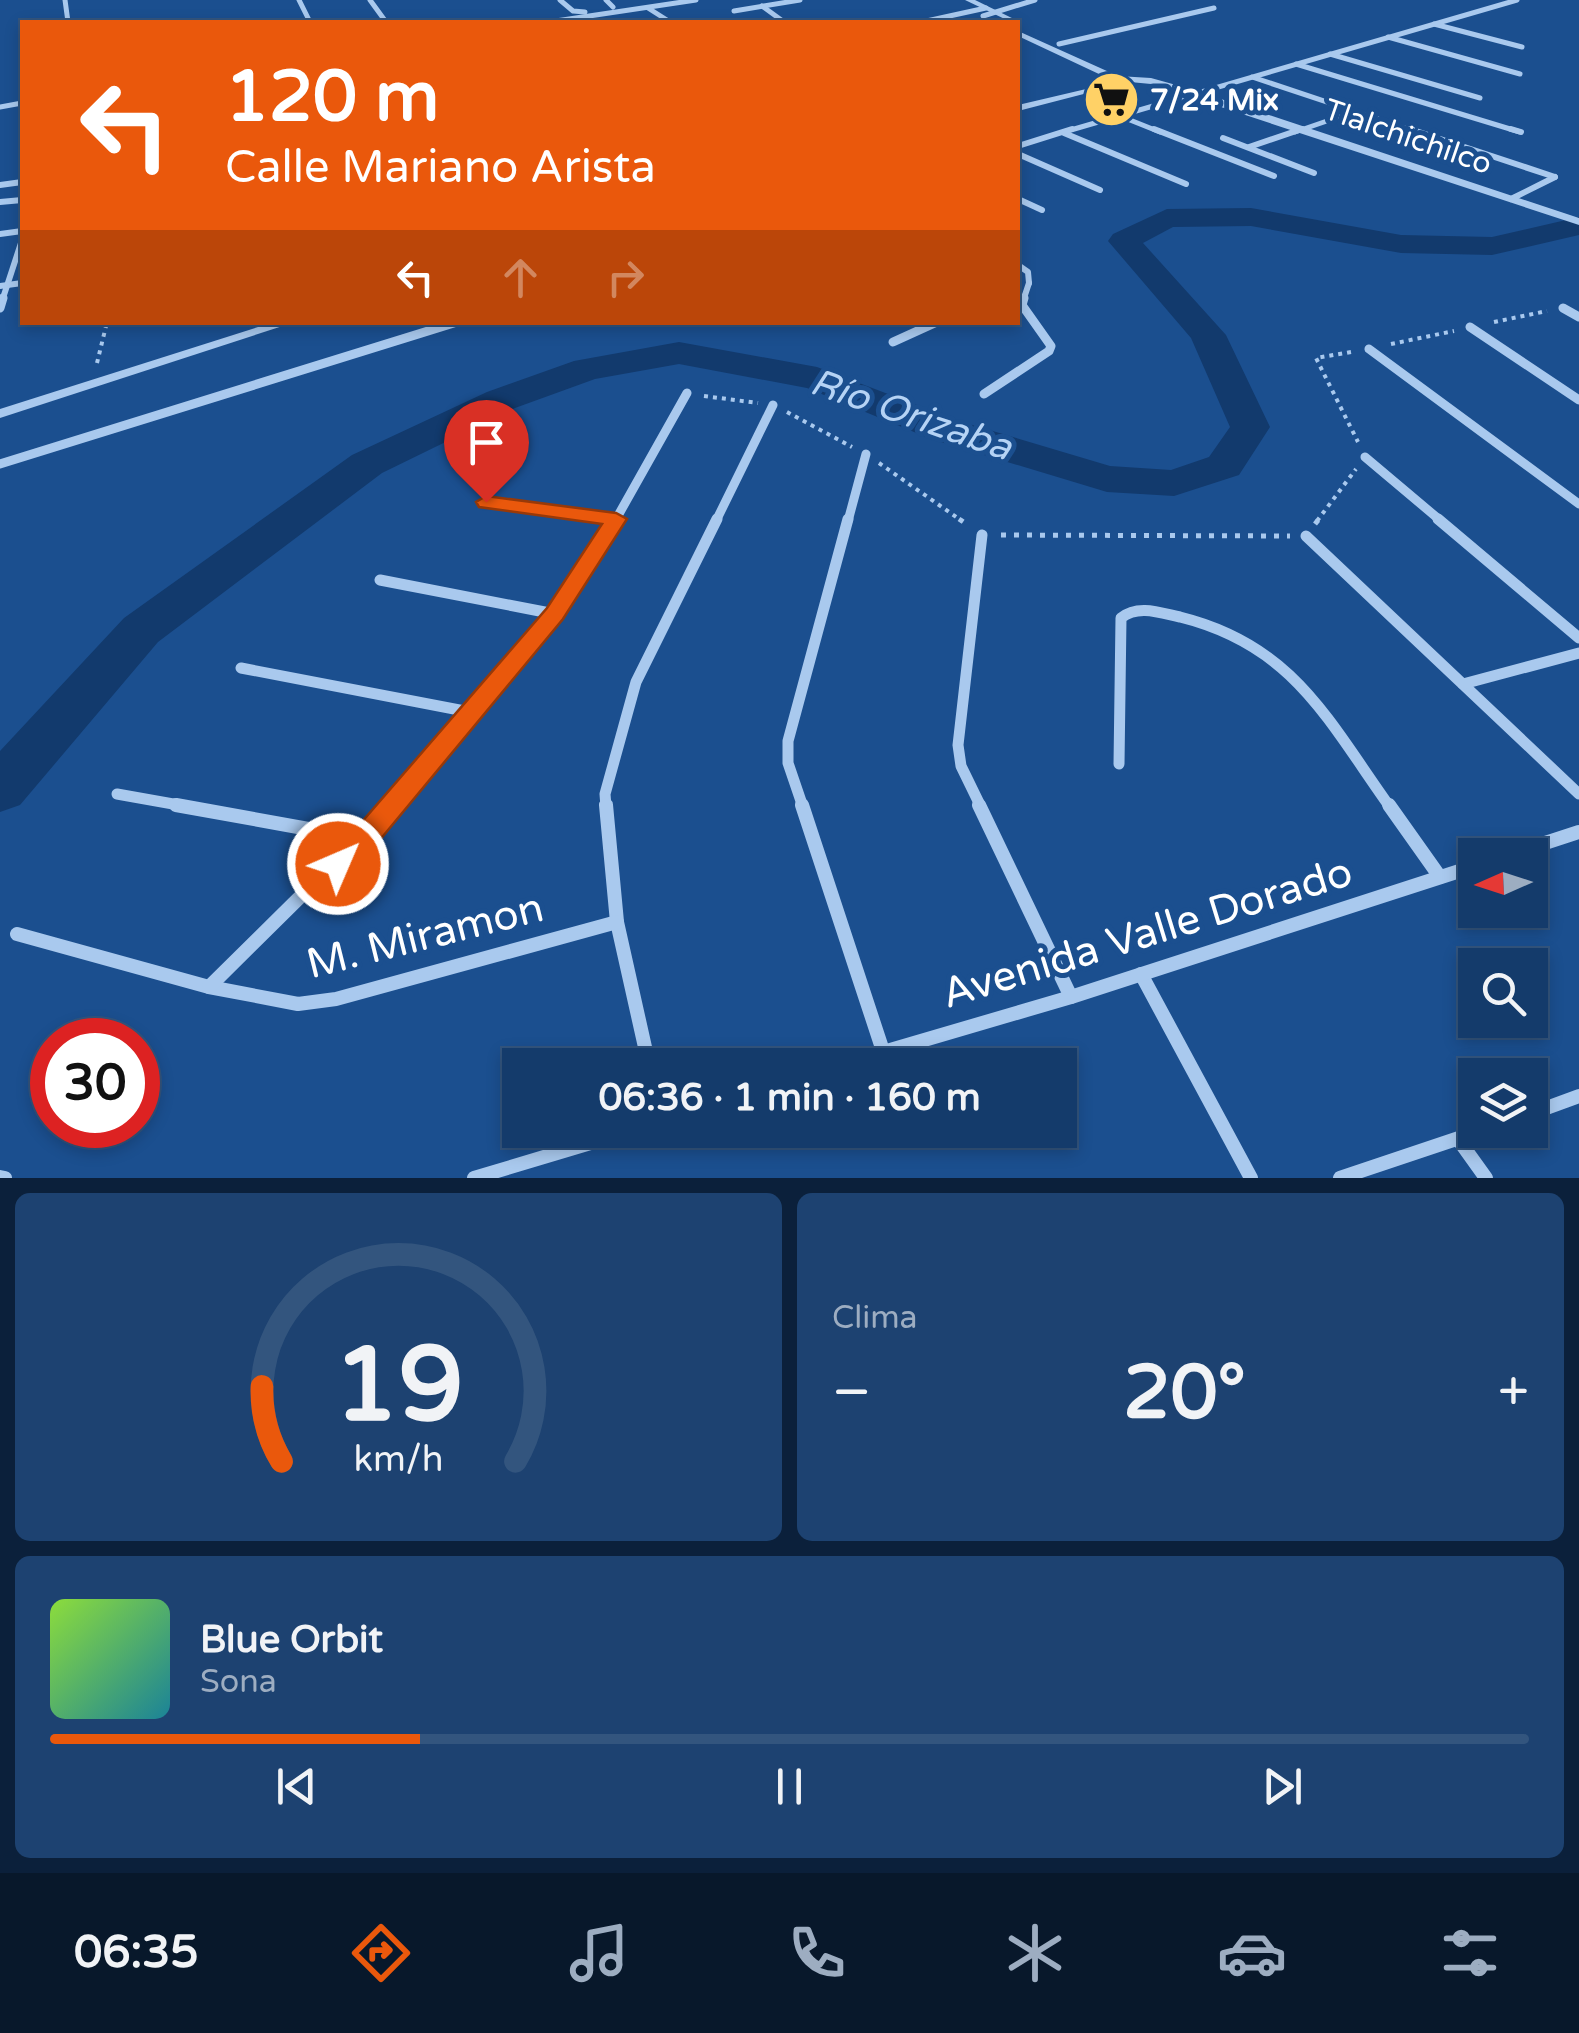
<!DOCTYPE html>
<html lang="es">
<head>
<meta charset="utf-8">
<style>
	body { margin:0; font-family:"Varela Round",sans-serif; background:#1d4271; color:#f1f3f6; height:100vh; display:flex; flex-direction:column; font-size:38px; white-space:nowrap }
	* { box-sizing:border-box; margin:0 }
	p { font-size:32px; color:#9dadc1 }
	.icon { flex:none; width:55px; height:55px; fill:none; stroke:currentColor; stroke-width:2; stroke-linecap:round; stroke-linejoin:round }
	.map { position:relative; height:1178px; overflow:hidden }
	.drawer { display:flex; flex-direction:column; gap:15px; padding:15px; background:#0b203b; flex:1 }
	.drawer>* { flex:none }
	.guide { position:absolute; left:20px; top:20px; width:1000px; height:305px; border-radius:0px; box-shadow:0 5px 15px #0003,0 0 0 2px #33557e; background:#ea580c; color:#fff; overflow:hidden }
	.needle { width:65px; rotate:267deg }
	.tools { position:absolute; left:1458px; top:838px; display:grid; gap:20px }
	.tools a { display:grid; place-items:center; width:90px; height:90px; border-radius:0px; background:#143b6b; box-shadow:0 5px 15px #0003,0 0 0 2px #33557e; font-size:50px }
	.speed { position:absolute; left:30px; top:1018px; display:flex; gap:20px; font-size:50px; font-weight:700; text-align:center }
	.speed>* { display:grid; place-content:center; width:130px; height:130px; border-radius:50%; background:#143b6b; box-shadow:0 5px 15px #0003,0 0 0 2px #33557e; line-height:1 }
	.speed .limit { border:15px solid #d22; background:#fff; color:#111 }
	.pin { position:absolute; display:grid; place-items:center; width:85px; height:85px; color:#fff; margin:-102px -42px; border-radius:50% 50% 50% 0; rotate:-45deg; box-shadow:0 0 10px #0007 }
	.pin .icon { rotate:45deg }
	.me { position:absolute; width:110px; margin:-55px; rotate:45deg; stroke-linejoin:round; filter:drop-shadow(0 0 8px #0008) }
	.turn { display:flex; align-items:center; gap:35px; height:210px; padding:0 40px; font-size:45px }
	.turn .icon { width:130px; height:130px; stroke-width:2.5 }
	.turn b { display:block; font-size:70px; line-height:85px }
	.lanes { display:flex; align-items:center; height:95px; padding:0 40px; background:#0003; justify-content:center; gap:50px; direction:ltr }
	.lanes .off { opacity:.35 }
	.big { font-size:75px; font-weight:700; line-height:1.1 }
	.drawer .card { flex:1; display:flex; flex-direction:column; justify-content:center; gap:15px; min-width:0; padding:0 35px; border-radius:15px; background:#1d4271 }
	.drawer .dial { align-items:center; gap:0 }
	.dial svg { height:260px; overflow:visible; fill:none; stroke:#33557e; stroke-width:7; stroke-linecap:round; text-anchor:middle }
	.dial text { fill:#f1f3f6; stroke:none }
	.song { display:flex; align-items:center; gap:30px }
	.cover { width:120px; height:120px; border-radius:15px; background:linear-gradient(135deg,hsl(90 70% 55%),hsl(190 70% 35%)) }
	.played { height:10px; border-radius:5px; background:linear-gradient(90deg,#ea580c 25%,#33557e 25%) }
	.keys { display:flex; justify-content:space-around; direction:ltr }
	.heat { display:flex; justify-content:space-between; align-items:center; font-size:55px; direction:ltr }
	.drawer .tiles { flex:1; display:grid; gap:15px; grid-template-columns:1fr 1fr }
	.card:last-child { grid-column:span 2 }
	.trip { position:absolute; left:502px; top:1048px; width:575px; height:100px; border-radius:0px; background:#143b6b; box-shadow:0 5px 15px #0003,0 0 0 2px #33557e; font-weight:700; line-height:100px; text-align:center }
	.menu { display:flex; height:160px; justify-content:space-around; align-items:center; background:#08182b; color:#9dadc1 }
	.menu .icon { width:70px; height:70px }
	.menu .active { color:#ea580c }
	.menu b { font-size:45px; color:#f1f3f6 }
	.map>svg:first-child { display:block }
</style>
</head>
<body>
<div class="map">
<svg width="1579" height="1178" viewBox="0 0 1579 1178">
	<rect width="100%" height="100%" fill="#1b4f8f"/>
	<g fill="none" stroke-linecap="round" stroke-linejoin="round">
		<polygon fill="#123a6d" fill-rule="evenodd" points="1251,208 1401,235 1492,237 1579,217 1579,235 1492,255 1401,253 1251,226 1173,227 1143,243 1226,335 1270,427 1239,475 1174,496 1107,492 931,439 807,388 679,364 595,379 515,408 382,473 158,642 20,805 0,812 0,751 124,618 352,455 487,392 574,361 679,342 817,367 959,421 1110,466 1171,470 1209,457 1230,427 1191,338 1108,241 1113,234 1167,209"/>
		<g stroke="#a9c9ee" stroke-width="4" stroke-dasharray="4 5" stroke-linecap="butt">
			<polyline points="1494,322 1547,311"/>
			<polyline points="1391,344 1454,331"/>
			<polyline points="1351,352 1316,358 1358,442"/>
			<polyline points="97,363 107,322"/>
			<polyline points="704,396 758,403"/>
			<polyline points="787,412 852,447"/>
			<polyline points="879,463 962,521"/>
			<polyline points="1317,521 1356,469"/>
		</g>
		<g stroke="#a9c9ee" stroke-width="5" stroke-dasharray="5 8" stroke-linecap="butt">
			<polyline points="959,519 968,525"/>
			<polyline points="1315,524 1319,519"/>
			<polyline points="1001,535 1290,536"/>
		</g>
		<g stroke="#a9c9ee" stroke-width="5">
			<polyline points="65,0 68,22"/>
			<polyline points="299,0 310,22"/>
			<polyline points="370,0 386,22"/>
			<polyline points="560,0 573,11 585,12"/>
			<polyline points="606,0 613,7"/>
			<polyline points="762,6 784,22"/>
			<polyline points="648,8 670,22"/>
			<polyline points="734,11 800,0"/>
			<polyline points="983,16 1035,0"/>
			<polyline points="549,22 696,0"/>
			<polyline points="922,22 986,8"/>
			<polyline points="1434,24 1522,47"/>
			<polyline points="1388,37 1520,74"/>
			<polyline points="1059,44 1214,8"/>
			<polyline points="1330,54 1480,98"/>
			<polyline points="1296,64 1520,132"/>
			<polyline points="1252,77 1417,132"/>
			<polyline points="0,107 22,103"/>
			<polyline points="1120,116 1160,132"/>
			<polyline points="1064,132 1517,0"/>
			<polyline points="1295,132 1353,112"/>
		</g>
		<g stroke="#a9c9ee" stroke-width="6">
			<polyline points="1154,129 1274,176"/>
			<polyline points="1410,129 1555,177"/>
			<polyline points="1511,129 1521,132"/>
			<polyline points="1064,133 1186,184"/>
			<polyline points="1223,138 1314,173"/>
			<polyline points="1018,146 1072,129"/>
			<polyline points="1249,147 1302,129"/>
			<polyline points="1018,154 1100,190"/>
			<polyline points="0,185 22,182"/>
			<polyline points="1018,199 1042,210"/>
			<polyline points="1511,199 1555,177"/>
			<polyline points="0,202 22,200"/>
			<polyline points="0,234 22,231"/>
			<polyline points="1018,265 1028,272 1029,283"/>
			<polyline points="0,286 22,283"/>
			<polyline points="2,301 22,240"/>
			<polyline points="1023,301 1029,283"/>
		</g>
		<g stroke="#a9c9ee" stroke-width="9">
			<polyline points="0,308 3,298"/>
			<polyline points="1563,308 1579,317"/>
			<polyline points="1470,327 1579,400"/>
			<polyline points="893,342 937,322"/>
			<polyline points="1369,349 1579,504"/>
			<polyline points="984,394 1049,351 1051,346 1022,305 1024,298"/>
			<polyline points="1365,457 1441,521"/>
			<polyline points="0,464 457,322"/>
			<polyline points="486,502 616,519"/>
			<polyline points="615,521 687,393"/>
			<polyline points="716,521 773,405"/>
			<polyline points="848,521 866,454"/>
		</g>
		<g stroke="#a9c9ee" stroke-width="11">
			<polyline points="1438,519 1579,638"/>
			<polyline points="1306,536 1579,794"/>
			<polyline points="380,580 555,614"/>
			<polyline points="241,668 475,713"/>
			<polyline points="1463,684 1579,653"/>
			<path d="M1119,764L1121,618C1138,604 1161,613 1180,617C1293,645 1327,719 1390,807"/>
			<polyline points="117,794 190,807"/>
			<path d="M391,807C474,717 554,625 617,519"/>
			<polyline points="606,807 605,794 636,682 717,519"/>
			<polyline points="803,807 788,763 788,741 848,519"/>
			<polyline points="981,807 961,766 958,745 982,535"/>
		</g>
		<g stroke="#a9c9ee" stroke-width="14">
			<polyline points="176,805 364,839"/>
			<polyline points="606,805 617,922 649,1065"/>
			<polyline points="802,805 883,1051"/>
			<polyline points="979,805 1071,997"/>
			<polyline points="1389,805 1440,877"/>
			<polyline points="1508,855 1579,832"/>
			<polyline points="17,934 209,987 298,1004 336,999 617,922"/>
			<polyline points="1141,974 1251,1178"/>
			<polyline points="209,987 393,805"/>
			<polyline points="839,1065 1071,997 1475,866"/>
			<polyline points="1530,1114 1579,1096"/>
			<polyline points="1458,1139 1486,1178"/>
			<polyline points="0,1177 5,1178"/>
			<polyline points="474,1178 634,1130"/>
			<polyline points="1340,1178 1483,1130"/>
		</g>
		<g fill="#a9c9ee" fill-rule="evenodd">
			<polygon points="965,0 975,0 1020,22 1011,22"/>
			<polygon points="1018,31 1118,76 1151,78 1194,90 1579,218 1579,225 1151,84 1130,82 1018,111 1018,105 1116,82 1018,36"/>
			<polygon points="274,322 295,322 0,418 0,409"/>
		</g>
	</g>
	<path fill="#ea580c" stroke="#983908" stroke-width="2.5" d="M486,496L616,513L627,519L563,619L374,847C360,861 348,880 328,872L323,864L354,831L547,608L602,524L479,507L476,502Z"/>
	<defs>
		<symbol id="supermarket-disc" viewBox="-11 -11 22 22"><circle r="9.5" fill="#ffd166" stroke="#1b4f8f"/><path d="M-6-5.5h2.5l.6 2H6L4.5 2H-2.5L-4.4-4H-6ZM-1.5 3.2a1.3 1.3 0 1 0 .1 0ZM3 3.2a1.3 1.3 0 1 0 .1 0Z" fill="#111"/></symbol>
	</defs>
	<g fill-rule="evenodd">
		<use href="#supermarket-disc" x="1080" y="68" width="63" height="63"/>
	</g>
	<g text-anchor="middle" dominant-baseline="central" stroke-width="10" stroke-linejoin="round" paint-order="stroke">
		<g font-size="30" font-weight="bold" fill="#fff" stroke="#1b4f8f" text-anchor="start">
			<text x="1150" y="100">7/24 Mix</text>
		</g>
		<g font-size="30" fill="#fff" stroke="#1b4f8f">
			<text transform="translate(1408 137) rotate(19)">Tlalchichilco</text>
		</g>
		<g font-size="38" font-style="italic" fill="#b5d3f5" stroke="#1b4f8f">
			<text transform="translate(911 415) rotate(19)">Río Orizaba</text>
		</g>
		<g font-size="42" fill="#fff" stroke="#1b4f8f">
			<text transform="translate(1147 933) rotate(-17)">Avenida Valle Dorado</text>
			<text transform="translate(425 936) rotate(-14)">M. Miramon</text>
		</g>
	</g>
</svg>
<div class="tools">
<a><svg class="needle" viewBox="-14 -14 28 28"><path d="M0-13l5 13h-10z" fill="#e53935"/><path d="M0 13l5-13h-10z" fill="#9dadc1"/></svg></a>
<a><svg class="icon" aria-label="search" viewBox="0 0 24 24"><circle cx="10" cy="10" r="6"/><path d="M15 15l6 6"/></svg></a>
<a><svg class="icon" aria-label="layers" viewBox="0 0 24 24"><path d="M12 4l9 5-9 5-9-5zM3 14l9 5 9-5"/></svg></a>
</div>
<div class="speed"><div class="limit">30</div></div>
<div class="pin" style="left:486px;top:502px;background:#d93025"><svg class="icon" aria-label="arrive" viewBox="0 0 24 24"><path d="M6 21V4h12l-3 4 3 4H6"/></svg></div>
<svg class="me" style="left:338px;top:864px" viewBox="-20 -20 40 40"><circle r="17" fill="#ea580c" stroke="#fff" stroke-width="3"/><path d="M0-11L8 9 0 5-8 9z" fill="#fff"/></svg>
<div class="trip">06:36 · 1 min · 160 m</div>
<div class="guide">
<div class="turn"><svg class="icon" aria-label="left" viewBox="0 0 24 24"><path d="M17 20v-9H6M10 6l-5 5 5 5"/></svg><div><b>120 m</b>Calle Mariano Arista</div></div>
<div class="lanes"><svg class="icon" aria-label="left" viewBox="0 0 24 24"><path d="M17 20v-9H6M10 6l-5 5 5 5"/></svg><svg class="icon off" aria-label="ahead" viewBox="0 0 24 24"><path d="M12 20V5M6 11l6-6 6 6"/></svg><svg class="icon off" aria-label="right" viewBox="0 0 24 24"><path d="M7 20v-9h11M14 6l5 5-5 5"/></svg></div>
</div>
</div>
<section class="drawer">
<div class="tiles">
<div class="card dial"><svg viewBox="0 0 100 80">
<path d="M14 69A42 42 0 1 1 86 69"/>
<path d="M14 69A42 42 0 0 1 8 46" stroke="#ea580c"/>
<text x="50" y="56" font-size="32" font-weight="700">19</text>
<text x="50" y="72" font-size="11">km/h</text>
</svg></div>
<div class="card"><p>Clima</p>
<div class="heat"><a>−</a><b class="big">20°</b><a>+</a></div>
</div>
<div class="card">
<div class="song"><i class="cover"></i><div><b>Blue Orbit</b><p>Sona</p></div></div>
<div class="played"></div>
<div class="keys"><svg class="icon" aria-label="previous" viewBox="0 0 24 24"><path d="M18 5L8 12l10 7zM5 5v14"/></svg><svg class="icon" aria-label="pause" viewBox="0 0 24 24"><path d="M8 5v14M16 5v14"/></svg><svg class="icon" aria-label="next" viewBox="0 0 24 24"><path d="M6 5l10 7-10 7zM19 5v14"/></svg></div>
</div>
</div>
</section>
<nav class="menu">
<b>06:35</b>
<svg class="icon active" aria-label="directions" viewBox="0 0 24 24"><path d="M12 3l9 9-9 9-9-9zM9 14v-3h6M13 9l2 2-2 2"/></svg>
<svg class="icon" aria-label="music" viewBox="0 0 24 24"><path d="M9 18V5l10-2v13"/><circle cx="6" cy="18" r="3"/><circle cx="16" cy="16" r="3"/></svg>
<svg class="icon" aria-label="phone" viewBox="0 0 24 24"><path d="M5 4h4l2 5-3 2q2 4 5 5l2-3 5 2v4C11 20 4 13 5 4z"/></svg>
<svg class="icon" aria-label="climate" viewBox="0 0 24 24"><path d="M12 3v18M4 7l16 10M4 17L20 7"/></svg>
<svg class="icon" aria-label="car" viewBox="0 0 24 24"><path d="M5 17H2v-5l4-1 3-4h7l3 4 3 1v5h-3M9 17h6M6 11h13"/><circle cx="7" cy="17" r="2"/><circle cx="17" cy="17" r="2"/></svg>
<svg class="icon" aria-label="filters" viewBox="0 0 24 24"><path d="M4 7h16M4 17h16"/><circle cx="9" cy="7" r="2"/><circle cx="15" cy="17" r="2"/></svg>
</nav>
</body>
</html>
